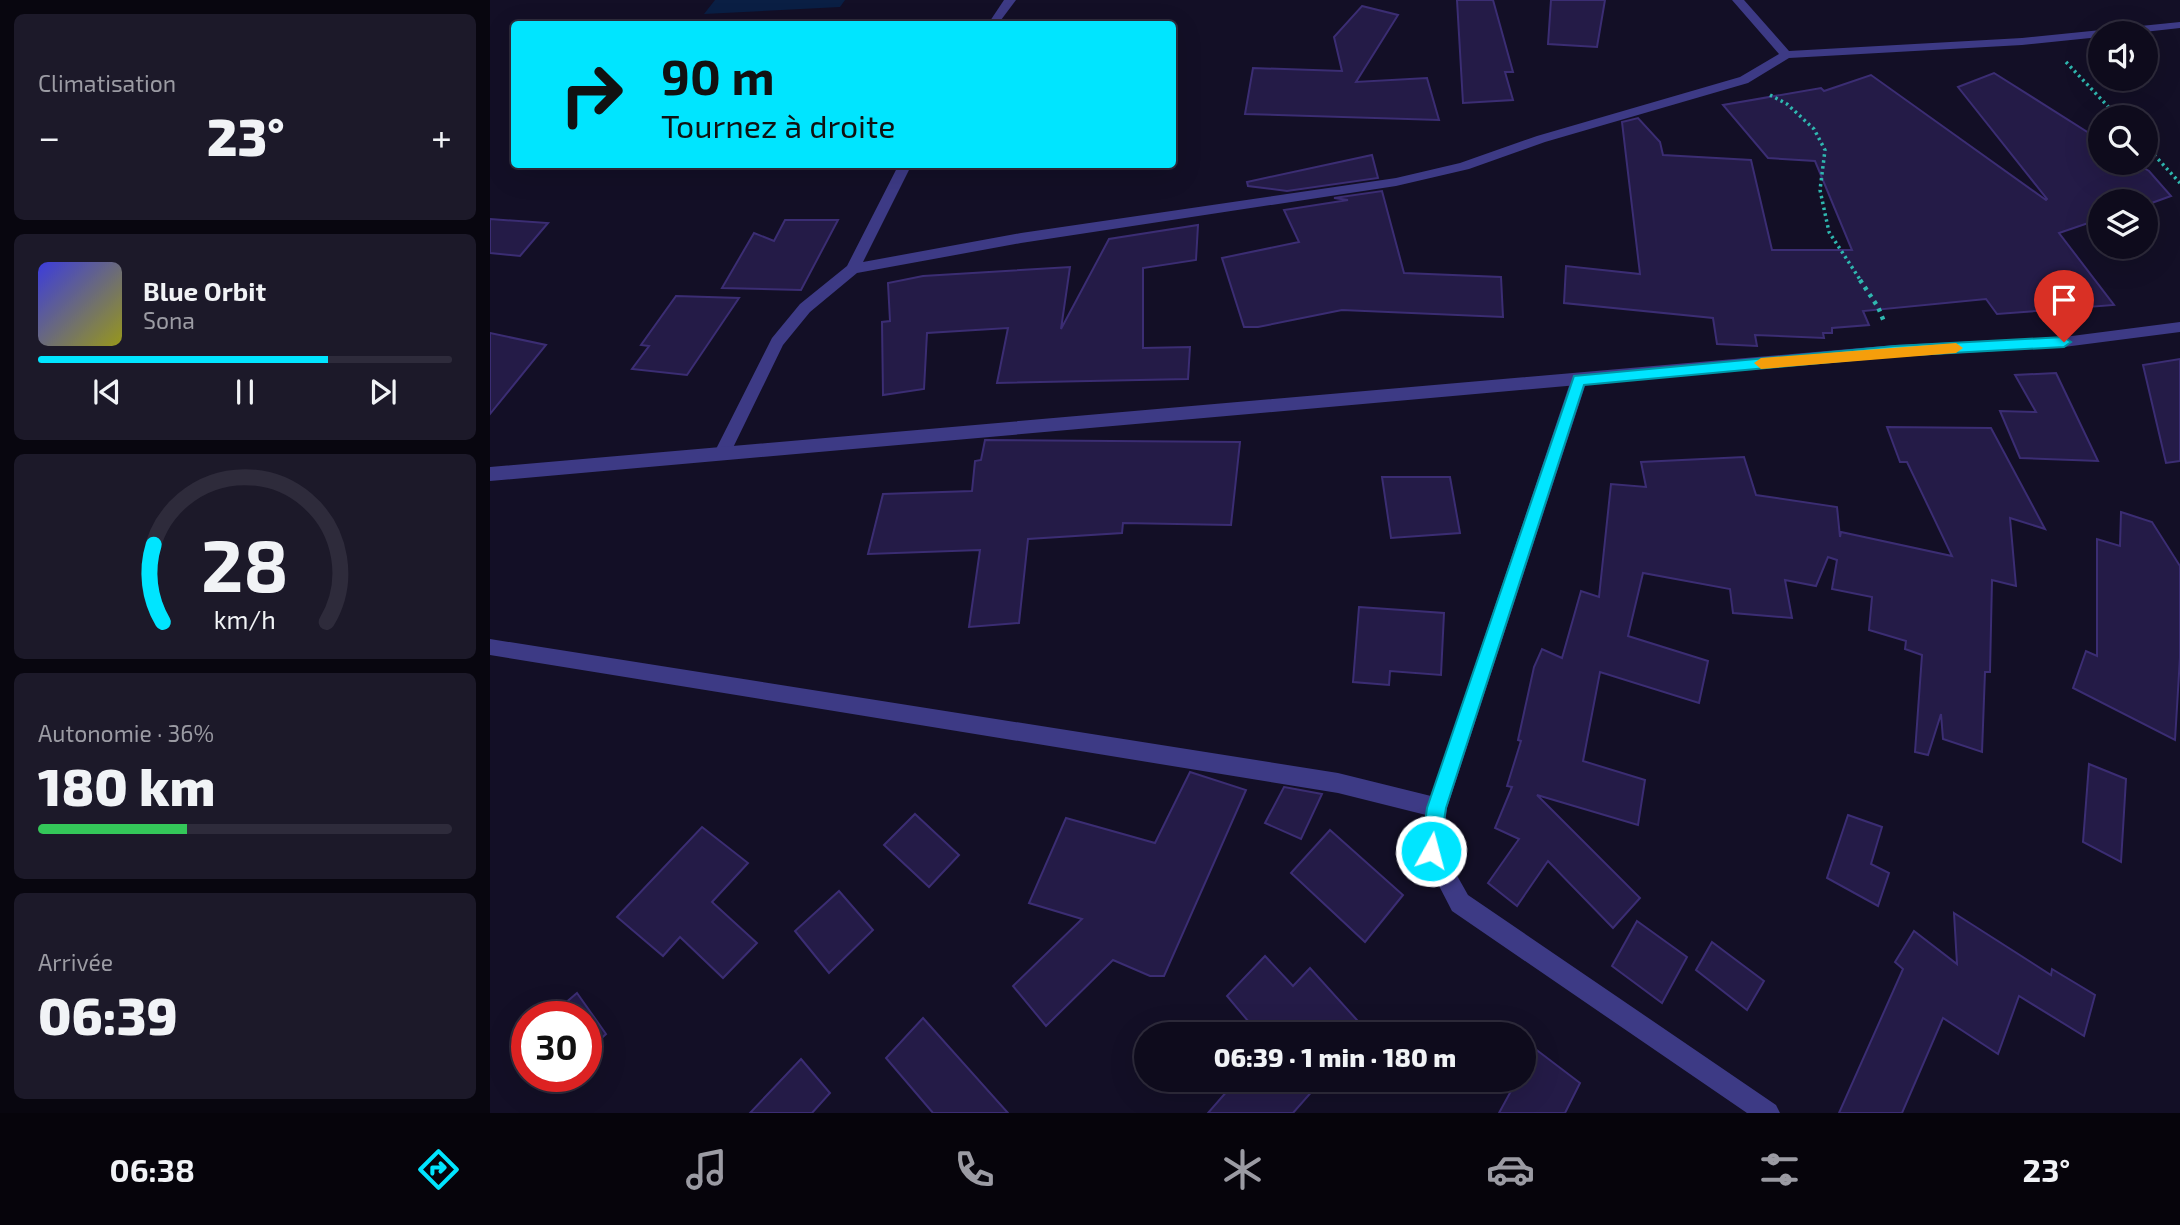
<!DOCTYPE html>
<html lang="fr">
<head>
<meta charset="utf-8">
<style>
	body { margin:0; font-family:"Exo 2",sans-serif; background:#1c1929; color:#f1f3f6; height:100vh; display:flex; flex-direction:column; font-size:26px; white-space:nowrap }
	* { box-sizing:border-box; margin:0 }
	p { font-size:23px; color:#9b9ba3 }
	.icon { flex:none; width:38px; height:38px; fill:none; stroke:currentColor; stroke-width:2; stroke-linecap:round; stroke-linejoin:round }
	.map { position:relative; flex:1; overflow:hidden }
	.panel { display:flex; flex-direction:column; gap:14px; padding:14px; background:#08060f; width:490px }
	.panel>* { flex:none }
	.guide { position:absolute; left:21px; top:21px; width:665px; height:147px; border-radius:7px; box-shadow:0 7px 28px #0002,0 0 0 2px #2e2b3b; background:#00e5ff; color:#111; overflow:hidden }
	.tools { position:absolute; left:1598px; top:21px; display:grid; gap:14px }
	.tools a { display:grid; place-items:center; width:70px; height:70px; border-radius:50%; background:#0e0b1c; box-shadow:0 7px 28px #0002,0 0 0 2px #2e2b3b; font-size:35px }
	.speed { position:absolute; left:21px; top:1001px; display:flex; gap:14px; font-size:35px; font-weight:700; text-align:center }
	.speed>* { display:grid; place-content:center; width:91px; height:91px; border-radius:50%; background:#0e0b1c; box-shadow:0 7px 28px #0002,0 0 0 2px #2e2b3b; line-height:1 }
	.speed .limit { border:10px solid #d22; background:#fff; color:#111 }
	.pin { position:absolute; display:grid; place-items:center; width:60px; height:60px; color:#fff; margin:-72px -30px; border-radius:50% 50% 50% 0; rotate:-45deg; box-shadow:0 0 7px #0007 }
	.pin .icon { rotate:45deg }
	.me { position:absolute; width:77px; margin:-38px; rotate:7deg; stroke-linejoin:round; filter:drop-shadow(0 0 5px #0008) }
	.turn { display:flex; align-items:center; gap:24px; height:147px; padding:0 35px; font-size:32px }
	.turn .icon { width:91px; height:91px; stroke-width:2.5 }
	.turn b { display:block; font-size:49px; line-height:60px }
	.big { font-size:52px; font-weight:800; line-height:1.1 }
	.panel .card { flex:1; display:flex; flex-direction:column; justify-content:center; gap:10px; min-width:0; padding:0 24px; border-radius:10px; background:#1c1929 }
	.panel .dial { align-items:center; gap:0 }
	.dial svg { height:182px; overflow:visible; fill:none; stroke:#2e2b3b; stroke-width:7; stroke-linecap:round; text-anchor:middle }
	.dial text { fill:#f1f3f6; stroke:none }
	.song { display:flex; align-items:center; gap:21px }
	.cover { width:84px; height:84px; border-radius:10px; background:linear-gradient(135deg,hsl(240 70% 55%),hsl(60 70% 35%)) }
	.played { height:7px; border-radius:4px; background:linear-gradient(90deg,#00e5ff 70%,#2e2b3b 70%) }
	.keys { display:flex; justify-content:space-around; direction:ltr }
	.heat { display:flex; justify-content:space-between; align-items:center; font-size:38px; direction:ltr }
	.charge { height:10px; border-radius:5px; background:linear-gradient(90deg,#34c759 36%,#2e2b3b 0) }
	.trip { position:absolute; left:644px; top:1022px; width:402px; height:70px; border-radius:35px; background:#0e0b1c; box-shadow:0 7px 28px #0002,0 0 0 2px #2e2b3b; font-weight:800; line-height:70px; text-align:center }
	.tabs { display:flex; height:112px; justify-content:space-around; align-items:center; background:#06040b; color:#9b9ba3 }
	.tabs .icon { width:49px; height:49px }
	.tabs .current { color:#00e5ff }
	.tabs b { font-size:32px; color:#f1f3f6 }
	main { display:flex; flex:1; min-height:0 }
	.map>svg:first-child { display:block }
</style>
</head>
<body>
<main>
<section class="panel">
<div class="card"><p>Climatisation</p>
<div class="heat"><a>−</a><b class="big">23°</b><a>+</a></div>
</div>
<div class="card">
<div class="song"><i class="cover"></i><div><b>Blue Orbit</b><p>Sona</p></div></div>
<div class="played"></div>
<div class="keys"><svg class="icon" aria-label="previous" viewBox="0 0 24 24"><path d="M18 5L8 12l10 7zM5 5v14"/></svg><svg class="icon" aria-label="pause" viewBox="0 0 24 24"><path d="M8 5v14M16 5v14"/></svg><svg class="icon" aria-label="next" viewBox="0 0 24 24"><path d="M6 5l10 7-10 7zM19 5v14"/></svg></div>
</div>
<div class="card dial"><svg viewBox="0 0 100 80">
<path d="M14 69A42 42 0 1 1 86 69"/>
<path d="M14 69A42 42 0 0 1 10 35" stroke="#00e5ff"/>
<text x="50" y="56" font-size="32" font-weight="700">28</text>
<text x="50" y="72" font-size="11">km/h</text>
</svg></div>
<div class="card"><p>Autonomie · 36%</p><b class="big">180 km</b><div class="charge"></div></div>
<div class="card"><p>Arrivée</p><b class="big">06:39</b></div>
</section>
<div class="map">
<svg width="1690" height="1113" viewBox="0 0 1690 1113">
	<rect width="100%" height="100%" fill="#130f26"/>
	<polygon fill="#0a1f44" points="225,0 355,0 350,7 214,14"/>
	<g fill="#241b47" stroke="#3b2d73" stroke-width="2">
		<polygon points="967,0 1003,0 1023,72 1015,72 1023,100 973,103"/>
		<polygon points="1061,0 1115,0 1107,47 1058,44"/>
		<polygon points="872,6 908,15 866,82 937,78 949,120 755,114 763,68 852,71 844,37"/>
		<polygon points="1504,73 1610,140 1610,163 1645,163 1659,171 1681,196 1656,205 1656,201 1610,201 1610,219 1569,233 1624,305 1507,314 1496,299 1373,311 1379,325 1342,328 1342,333 1333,333 1334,338 1265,335 1267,346 1227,344 1223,318 1074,303 1076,266 1150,274 1132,122 1148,118 1170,142 1173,155 1261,160 1282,250 1362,250 1325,161 1278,158 1233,105 1331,88 1334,91 1381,75 1556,200 1557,199 1468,87"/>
		<polygon points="882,155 888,178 797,191 758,186 757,182"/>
		<polygon points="892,191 914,273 1011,277 1013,317 852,310 768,327 754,327 732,258 809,242 794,210 858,200 844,198"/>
		<polygon points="0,219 58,223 30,256 0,253"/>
		<polygon points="295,220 348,220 311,290 232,288 264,233 284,241"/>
		<polygon points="708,225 706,260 653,268 653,348 700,347 698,379 507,383 518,328 437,333 434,389 393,395 392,322 400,321 398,283 433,276 580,267 571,329 619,239"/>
		<polygon points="186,296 249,298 197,375 142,369 159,346 151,345"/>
		<polygon points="0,333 56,345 0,414"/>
		<polygon points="1690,359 1690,461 1676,463 1653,365"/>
		<polygon points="1566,373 1608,461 1530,458 1510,411 1546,412 1525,375"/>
		<polygon points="1397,427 1501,428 1555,529 1520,518 1526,586 1502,580 1500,672 1495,672 1492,752 1453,739 1451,714 1438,755 1425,752 1432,655 1415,649 1416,641 1379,630 1382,597 1342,589 1347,560 1338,557 1326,586 1295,580 1302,618 1243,613 1240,589 1153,573 1138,636 1218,661 1209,703 1110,672 1093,761 1155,780 1148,825 1047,795 1150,898 1123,928 1058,861 1027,906 998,883 1029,839 1005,828 1022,787 1017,786 1031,741 1028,740 1044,667 1052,649 1072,658 1091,591 1109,597 1121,484 1156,487 1151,462 1254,457 1266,495 1347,507 1350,537 1351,532 1462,556 1417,462 1410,462"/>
		<polygon points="495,440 750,442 741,525 633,523 632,533 538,539 529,623 479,627 490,550 378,554 393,494 482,491 485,461 491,460"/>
		<polygon points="892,477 960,477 970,533 901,538"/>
		<polygon points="1631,512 1662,522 1690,566 1690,657 1685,740 1583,688 1596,651 1607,656 1607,539 1630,546"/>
		<polygon points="869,607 954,613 951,675 900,671 899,685 863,682"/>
		<polygon points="1599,764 1636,779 1631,862 1593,842"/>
		<polygon points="700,772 756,790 674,976 660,976 623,960 556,1026 523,986 592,919 539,903 576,818 665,843"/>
		<polygon points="794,787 832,794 811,839 775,823"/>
		<polygon points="425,814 469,855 439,887 394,845"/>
		<polygon points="1358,815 1392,827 1381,864 1399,873 1388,906 1337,878"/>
		<polygon points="212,827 258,863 222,902 267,943 233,978 190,937 173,956 127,917"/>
		<polygon points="840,830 913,895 875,942 801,873"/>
		<polygon points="349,891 383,930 339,973 305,931"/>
		<polygon points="1464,913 1561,975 1562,969 1605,995 1594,1036 1529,996 1508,1054 1453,1018 1412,1113 1349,1113 1413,969 1405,962 1424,931 1467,964"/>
		<polygon points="1147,921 1197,957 1172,1003 1122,966"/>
		<polygon points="1222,942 1274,981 1257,1010 1206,970"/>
		<polygon points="775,956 803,986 820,968 876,1030 872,1034 758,1034 764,1028 737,996"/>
		<polygon points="87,993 116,1034 96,1052 96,1017 59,1017"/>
		<polygon points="433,1018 518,1113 443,1113 396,1058"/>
		<polygon points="1044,1048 1090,1083 1075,1113 1009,1113 1027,1080 1034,1080 1034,1066"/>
		<polygon points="311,1059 340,1093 322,1113 260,1113"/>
		<polygon points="744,1080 832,1080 803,1113 718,1113 745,1082"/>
	</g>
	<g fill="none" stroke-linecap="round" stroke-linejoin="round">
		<g stroke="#2fb8b0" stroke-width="3.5" stroke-dasharray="2.5 3.5" stroke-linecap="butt">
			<polyline points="1576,62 1628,117"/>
			<polyline points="1280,95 1297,104 1324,129 1335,150 1330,190 1339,232 1371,281"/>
			<polyline points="1656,146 1690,183"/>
		</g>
		<polyline stroke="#2fb8b0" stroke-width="4.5" stroke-dasharray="3.5 5" stroke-linecap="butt" points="1370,280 1388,307 1395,324"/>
		<g fill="#3d3a85" fill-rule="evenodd">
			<polygon points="514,0 526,0 508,24 498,24"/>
			<polygon points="1242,0 1254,0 1299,51 1532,38 1690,22 1690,28 1645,33 1610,33 1610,37 1532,45 1299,58 1258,83 1055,142 979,169 906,186 531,243 367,273 320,312 293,345 238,458 232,459 224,453 282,338 310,304 357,266 409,164 422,164 373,262 531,233 906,178 970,163 1047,136 1250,77 1289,54"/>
			<polygon points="1089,374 1097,380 957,808 952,849 978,895 1286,1105 1290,1113 1257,1113 962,911 931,851 936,815 848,793 0,655 0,639 848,773 941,796 1081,380"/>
		</g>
		<polygon fill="#3d3a85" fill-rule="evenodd" points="1690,322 1690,332 1574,347 1405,357 0,481 0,467 1405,345 1574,337"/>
	</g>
	<polygon fill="#00e5ff" stroke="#0095a6" stroke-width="2" points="1574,337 1581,342 1574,347 1405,356 1094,385 956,808 948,858 941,861 934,858 931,851 937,808 1084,376 1405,346"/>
	<polygon fill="#f59e0b" points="1466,343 1473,348 1466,353 1271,369 1264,363 1271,358"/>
</svg>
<div class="tools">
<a><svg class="icon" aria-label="sound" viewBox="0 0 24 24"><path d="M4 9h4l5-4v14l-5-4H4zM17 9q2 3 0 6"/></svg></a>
<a><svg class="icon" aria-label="search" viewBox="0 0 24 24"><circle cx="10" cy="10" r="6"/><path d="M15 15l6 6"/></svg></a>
<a><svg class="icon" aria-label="layers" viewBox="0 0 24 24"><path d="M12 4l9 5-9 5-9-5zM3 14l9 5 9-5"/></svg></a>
</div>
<div class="speed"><div class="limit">30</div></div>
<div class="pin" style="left:1574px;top:342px;background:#d93025"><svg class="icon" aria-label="arrive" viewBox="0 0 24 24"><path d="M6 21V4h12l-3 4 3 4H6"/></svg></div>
<svg class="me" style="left:941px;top:851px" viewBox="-20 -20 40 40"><circle r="17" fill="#00e5ff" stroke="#fff" stroke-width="3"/><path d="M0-11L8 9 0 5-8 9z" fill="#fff"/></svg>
<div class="trip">06:39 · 1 min · 180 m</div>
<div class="guide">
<div class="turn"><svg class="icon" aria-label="right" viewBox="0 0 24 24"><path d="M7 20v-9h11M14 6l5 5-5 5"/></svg><div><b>90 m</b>Tournez à droite</div></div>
</div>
</div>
</main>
<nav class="tabs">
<b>06:38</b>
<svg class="icon current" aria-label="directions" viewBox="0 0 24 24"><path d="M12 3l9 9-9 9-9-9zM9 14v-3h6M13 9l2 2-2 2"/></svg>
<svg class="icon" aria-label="music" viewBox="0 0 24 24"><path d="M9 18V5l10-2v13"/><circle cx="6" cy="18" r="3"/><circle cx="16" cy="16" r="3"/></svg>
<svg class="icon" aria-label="phone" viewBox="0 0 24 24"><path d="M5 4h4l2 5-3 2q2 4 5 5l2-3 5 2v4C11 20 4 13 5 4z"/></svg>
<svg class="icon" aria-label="climate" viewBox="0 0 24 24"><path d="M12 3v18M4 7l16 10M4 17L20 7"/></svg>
<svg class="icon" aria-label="car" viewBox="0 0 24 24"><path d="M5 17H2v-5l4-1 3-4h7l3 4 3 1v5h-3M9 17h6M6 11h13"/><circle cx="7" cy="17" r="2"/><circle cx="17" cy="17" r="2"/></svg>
<svg class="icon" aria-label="filters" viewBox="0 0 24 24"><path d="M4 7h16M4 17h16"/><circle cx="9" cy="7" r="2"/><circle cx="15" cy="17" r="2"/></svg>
<b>23°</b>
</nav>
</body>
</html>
